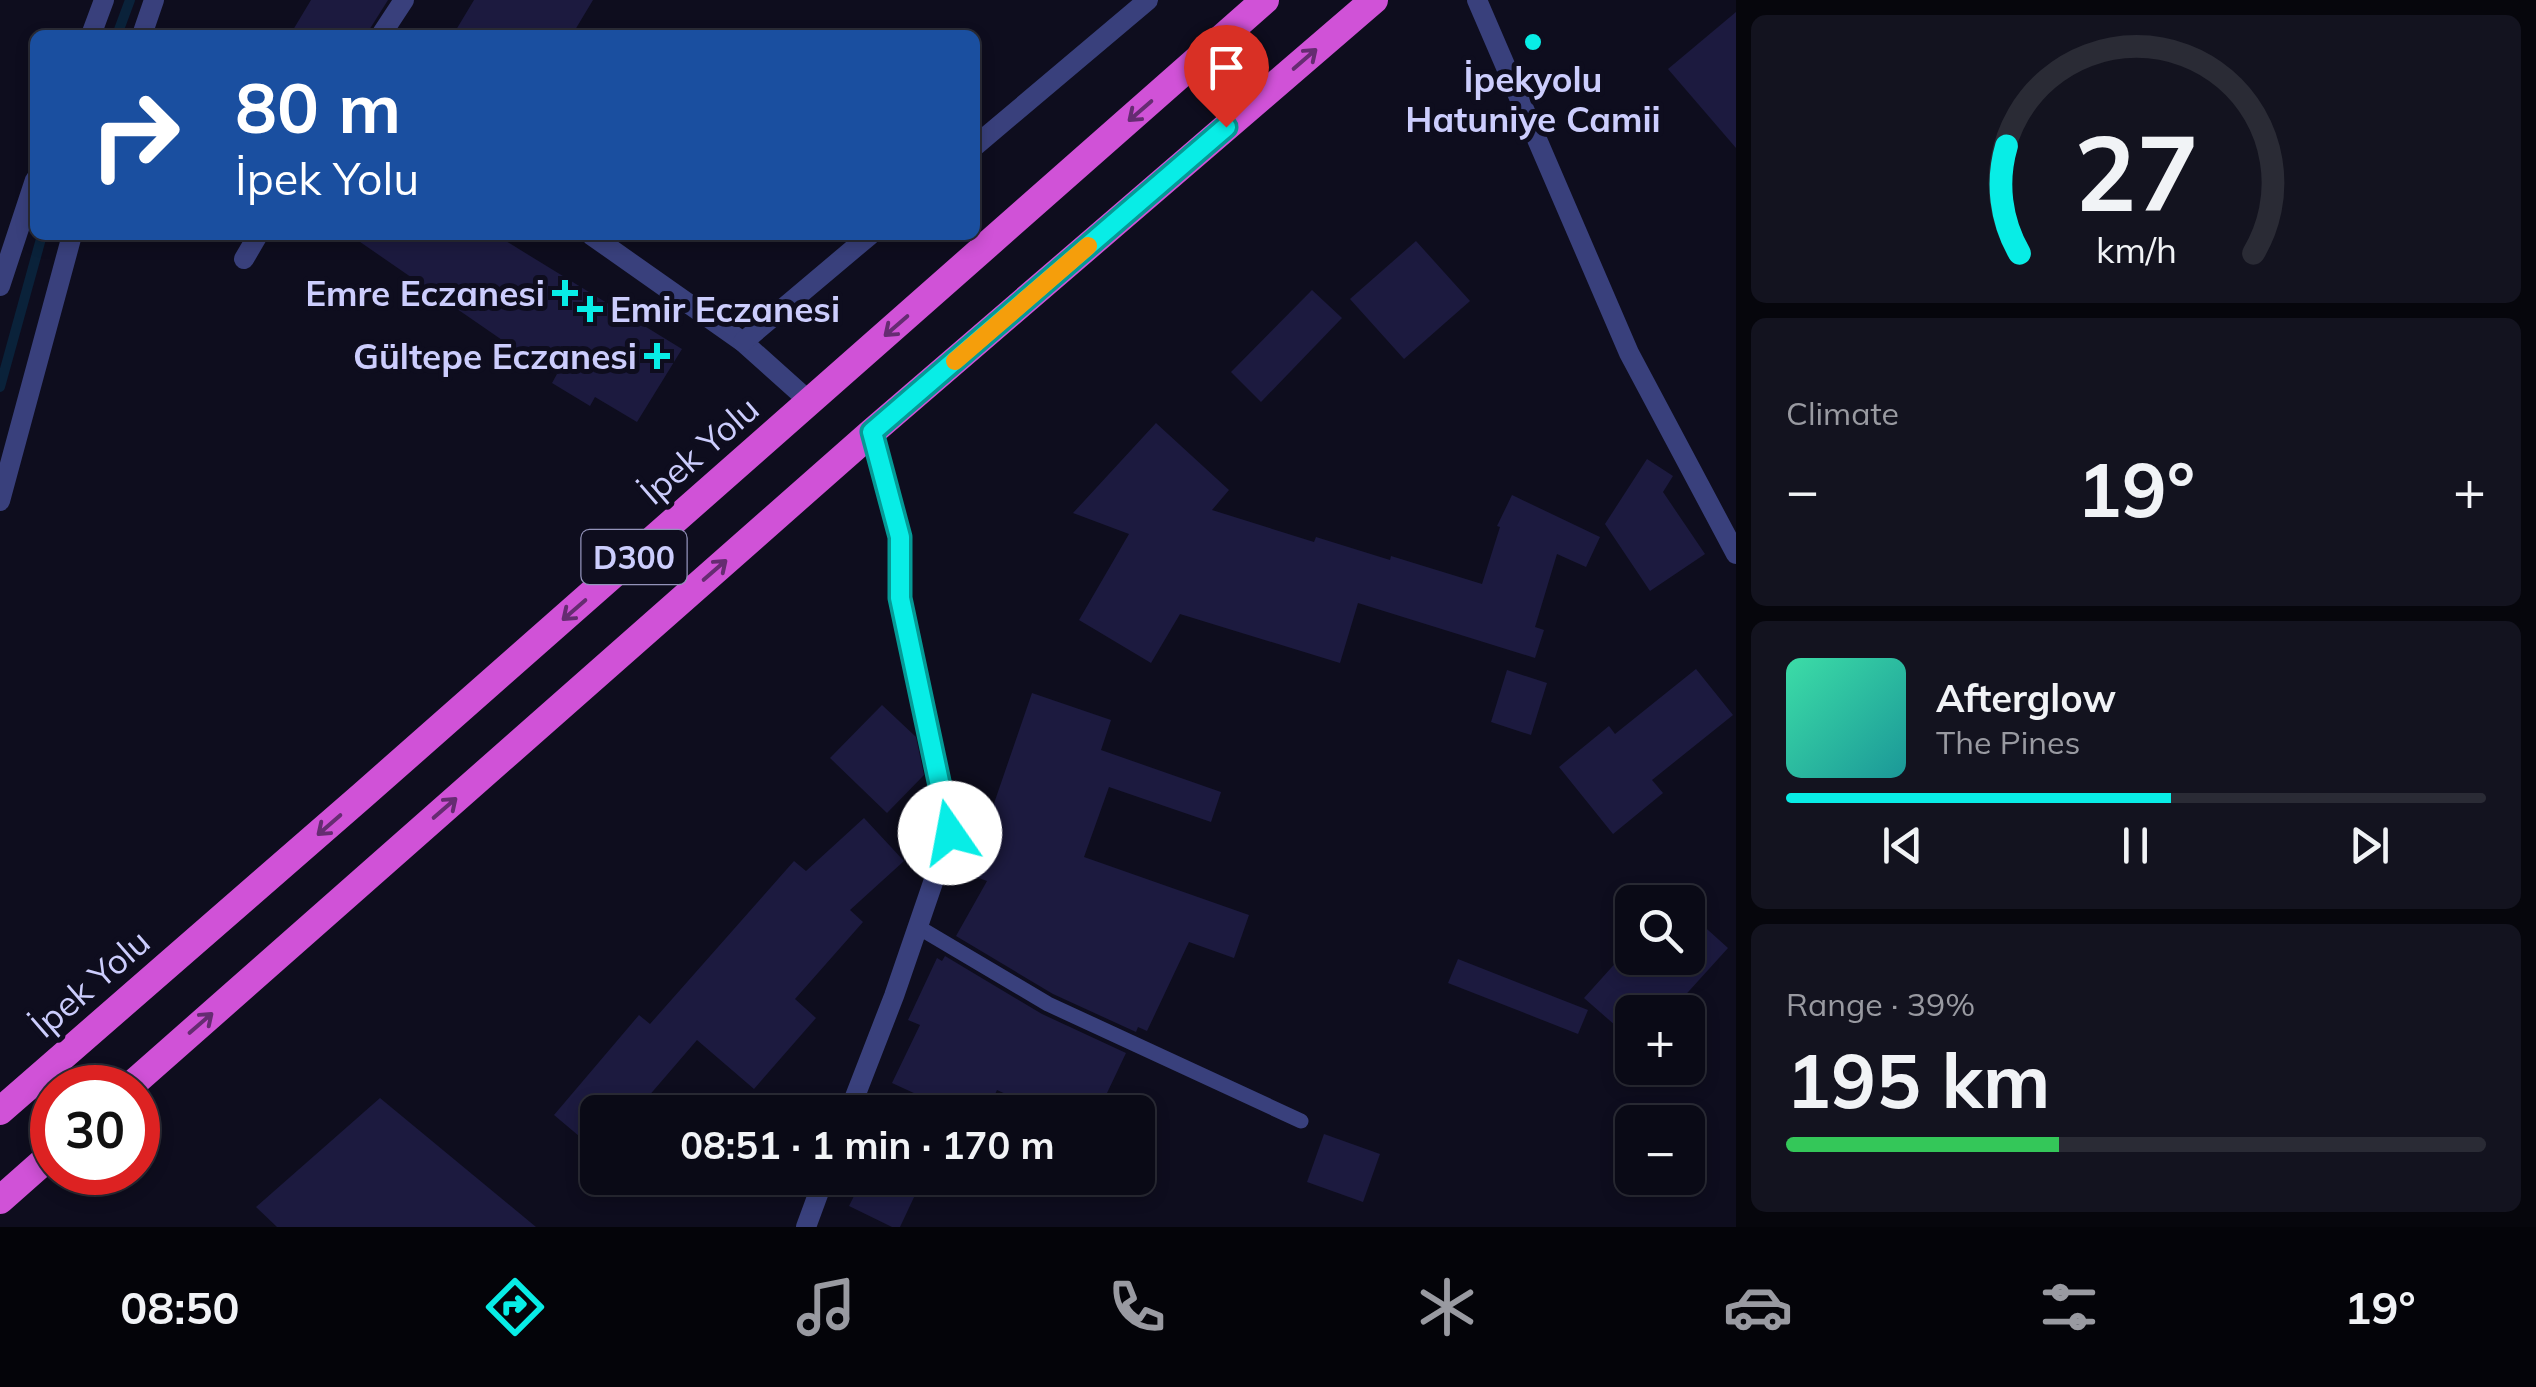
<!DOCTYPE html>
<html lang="en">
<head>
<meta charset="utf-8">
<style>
	body { margin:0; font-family:Mulish,sans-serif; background:#13131f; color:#f1f3f6; height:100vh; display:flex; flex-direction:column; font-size:38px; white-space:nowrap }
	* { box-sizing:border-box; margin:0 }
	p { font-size:32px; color:#999aa1 }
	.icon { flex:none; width:55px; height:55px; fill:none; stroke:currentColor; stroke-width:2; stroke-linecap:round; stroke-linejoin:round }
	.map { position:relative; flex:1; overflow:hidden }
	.side { display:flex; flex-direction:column; gap:15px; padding:15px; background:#06060c; width:800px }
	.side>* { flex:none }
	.guide { position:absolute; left:30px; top:30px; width:950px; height:210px; border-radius:15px; box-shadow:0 5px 15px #0003,0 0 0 2px #2a2b35; background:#1a4fa0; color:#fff; overflow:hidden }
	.controls { position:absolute; left:1615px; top:885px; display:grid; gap:20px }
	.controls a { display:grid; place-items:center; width:90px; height:90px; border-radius:15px; background:#0a0a16; box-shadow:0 5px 15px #0003,0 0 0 2px #2a2b35; font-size:50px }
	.speed { position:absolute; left:30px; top:1065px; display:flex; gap:20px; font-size:50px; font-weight:700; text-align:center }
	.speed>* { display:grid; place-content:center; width:130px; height:130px; border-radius:50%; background:#0a0a16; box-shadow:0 5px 15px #0003,0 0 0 2px #2a2b35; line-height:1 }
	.speed .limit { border:15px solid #d22; background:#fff; color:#111 }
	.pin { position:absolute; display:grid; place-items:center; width:85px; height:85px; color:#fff; margin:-102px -42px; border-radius:50% 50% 50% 0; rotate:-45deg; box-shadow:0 0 10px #0007 }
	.pin .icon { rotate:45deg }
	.me { position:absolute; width:110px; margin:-55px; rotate:348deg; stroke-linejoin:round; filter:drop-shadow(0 0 8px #0008) }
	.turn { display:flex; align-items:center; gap:35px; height:210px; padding:0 40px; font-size:45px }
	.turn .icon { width:130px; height:130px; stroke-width:2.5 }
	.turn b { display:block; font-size:70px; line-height:85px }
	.big { font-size:75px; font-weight:700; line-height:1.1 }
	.side .widget { flex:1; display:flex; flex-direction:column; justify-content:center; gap:15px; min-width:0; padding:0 35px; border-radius:15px; background:#13131f }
	.side .dial { align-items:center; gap:0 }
	.dial svg { height:260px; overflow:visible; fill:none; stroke:#2a2b35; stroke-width:7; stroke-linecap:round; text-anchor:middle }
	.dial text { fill:#f1f3f6; stroke:none }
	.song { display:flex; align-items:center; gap:30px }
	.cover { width:120px; height:120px; border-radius:15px; background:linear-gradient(135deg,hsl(160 70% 55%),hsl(180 70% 35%)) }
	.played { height:10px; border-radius:5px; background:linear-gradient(90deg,#08ede6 55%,#2a2b35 55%) }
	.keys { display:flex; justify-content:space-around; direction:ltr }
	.heat { display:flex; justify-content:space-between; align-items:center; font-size:55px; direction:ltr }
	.charge { height:15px; border-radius:8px; background:linear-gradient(90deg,#34c759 39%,#2a2b35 0) }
	.trip { position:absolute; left:580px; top:1095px; width:575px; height:100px; border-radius:15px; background:#0a0a16; box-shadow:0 5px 15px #0003,0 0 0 2px #2a2b35; font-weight:700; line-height:100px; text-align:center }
	.tab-bar { display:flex; height:160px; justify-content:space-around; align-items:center; background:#040409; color:#999aa1 }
	.tab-bar .icon { width:70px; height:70px }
	.tab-bar .on { color:#08ede6 }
	.tab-bar b { font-size:45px; color:#f1f3f6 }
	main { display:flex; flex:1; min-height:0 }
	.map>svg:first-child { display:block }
</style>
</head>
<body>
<main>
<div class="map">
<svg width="1736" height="1227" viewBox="0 0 1736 1227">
	<rect width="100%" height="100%" fill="#0e0d1e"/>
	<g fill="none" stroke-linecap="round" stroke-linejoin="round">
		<g stroke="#0a223a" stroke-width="10">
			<polyline points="117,35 130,0"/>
			<polyline points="0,387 42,235"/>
		</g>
	</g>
	<g fill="#1c1a3f">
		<polygon points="311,0 388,0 366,35 290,35"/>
		<polygon points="474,0 593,0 572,35 453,35"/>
		<polygon points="1736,12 1736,148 1668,69"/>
		<polygon points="350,235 496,235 682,349 637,422 595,397 590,406 552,383 557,374 512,347"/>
		<polygon points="1416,241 1470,301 1404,359 1350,299"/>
		<polygon points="1312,290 1342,318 1261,402 1231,372"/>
		<polygon points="1156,423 1229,490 1212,510 1314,542 1316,537 1390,560 1391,556 1482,584 1500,527 1497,526 1512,495 1600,537 1586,567 1557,554 1535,627 1544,630 1535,658 1358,603 1340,663 1180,614 1151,663 1079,620 1129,534 1073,513"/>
		<polygon points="1647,459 1673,476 1663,492 1705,554 1650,591 1605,524"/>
		<polygon points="1696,669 1733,715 1652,780 1663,793 1613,834 1559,767 1609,726 1615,734"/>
		<polygon points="1507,670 1547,683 1531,735 1491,722"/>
		<polygon points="1032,693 1111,720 1101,750 1221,792 1211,822 1109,787 1084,857 1249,915 1234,958 1189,942 1147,1031 1138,1027 1136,1032 1053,994 956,936 987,881 960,871 980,812 990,815"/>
		<polygon points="882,705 916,737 924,775 887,813 830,758"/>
		<polygon points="864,818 904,861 850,910 863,922 795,999 816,1018 754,1089 697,1040 635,1112 598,1112 598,1152 554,1115 639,1015 650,1024 794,861 806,871"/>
		<polygon points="1688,912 1728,948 1670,1012 1632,1012 1632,1040 1584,998 1620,958 1688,958"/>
		<polygon points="945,956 1042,1014 1126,1053 1098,1112 1044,1112 997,1090 987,1112 955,1112 892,1083 920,1025 908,1020 937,958 942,961"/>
		<polygon points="1458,959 1588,1010 1578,1034 1448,983"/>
		<polygon points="380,1098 536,1227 277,1227 256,1207"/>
		<polygon points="1324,1134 1380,1154 1363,1202 1307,1182"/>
		<polygon points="863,1178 923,1178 900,1227 892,1227 849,1206"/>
	</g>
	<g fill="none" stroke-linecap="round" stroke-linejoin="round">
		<polyline stroke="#39407c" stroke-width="15" points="918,927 1048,1004 1301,1121"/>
		<g stroke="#39407c" stroke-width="20">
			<polyline points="91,35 104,0"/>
			<polyline points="142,35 154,0"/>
			<polyline points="381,35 404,0"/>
			<polyline points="975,146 1148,0"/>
			<polyline points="591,235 743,342 810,402"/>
			<polyline points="244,259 258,235"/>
			<polyline points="0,286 35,180"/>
			<polyline points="743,342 870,235"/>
			<polyline points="0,501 72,235"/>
			<polyline points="849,1112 894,996 950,833 900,598 900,537 872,432"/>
			<polyline points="806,1227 824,1178"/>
		</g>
		<polyline stroke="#39407c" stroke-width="20" points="1477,0 1629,353 1736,554"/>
		<g stroke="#d052d7" stroke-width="28">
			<polyline points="128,1088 872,432 1374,0"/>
			<polyline points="0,1111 363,795 1265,0"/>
			<polyline points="0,1200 52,1154"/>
		</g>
	</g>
	<defs><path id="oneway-shaft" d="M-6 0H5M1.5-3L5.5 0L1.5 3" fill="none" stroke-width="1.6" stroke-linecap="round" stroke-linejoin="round" transform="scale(2.5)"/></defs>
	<g stroke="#652c71">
		<use href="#oneway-shaft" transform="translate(1305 59) rotate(-41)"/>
		<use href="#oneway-shaft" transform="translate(1140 111) rotate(139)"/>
		<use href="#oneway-shaft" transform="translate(896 326) rotate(139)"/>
		<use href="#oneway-shaft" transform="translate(715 570) rotate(-41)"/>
		<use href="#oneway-shaft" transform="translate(574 610) rotate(139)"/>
		<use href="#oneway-shaft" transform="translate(445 808) rotate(-41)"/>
		<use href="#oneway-shaft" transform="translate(329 825) rotate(139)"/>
		<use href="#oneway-shaft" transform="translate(201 1023) rotate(-41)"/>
	</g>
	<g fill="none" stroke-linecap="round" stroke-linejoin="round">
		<defs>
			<polyline id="route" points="950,833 900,598 900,537 872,432 1226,127"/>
		</defs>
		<use href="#route" stroke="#059a96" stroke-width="25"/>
		<use href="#route" stroke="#08ede6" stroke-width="18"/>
		<polyline stroke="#f59e0b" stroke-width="18" points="955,361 1088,246"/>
	</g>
	<g fill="#08ede6" stroke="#0e0d1e" stroke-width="4">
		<circle cx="1533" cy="42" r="10"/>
		<path d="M560 278h10v10h10v10h-10v10h-10v-10h-10v-10h10z"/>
		<path d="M585 294h10v10h10v10h-10v10h-10v-10h-10v-10h10z"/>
		<path d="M652 341h10v10h10v10h-10v10h-10v-10h-10v-10h10z"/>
	</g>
	<g text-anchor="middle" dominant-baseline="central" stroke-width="10" stroke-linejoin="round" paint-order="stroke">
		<rect fill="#0e0d1e" stroke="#9393ba" stroke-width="2.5" x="581.5" y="530" width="105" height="54" rx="8"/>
		<g font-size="32" font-weight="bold" fill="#cccdfd">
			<text x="634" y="557">D300</text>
		</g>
		<g font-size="35" font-weight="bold" fill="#cccdfd" stroke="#0e0d1e" text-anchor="end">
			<text x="1533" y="79" text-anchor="middle">İpekyolu<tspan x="1533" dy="40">Hatuniye Camii</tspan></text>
			<text x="545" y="293">Emre Eczanesi</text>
			<text x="610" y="309" text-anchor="start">Emir Eczanesi</text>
			<text x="637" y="356">Gültepe Eczanesi</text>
		</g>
		<g font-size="35" fill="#cccdfd" stroke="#0e0d1e">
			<text transform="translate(699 450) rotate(-41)">İpek Yolu</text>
			<text transform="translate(90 983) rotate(-41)">İpek Yolu</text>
		</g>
	</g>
</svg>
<div class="controls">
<a><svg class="icon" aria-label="search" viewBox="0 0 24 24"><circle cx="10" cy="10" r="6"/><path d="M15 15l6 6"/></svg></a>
<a>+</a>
<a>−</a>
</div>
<div class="speed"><div class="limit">30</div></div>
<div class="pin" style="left:1226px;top:127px;background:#d93025"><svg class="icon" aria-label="arrive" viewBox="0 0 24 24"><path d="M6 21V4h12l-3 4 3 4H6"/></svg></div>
<svg class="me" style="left:950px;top:833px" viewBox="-20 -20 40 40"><circle r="19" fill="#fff"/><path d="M0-13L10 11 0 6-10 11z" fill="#08ede6"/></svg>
<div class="trip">08:51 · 1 min · 170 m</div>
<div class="guide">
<div class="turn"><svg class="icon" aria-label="right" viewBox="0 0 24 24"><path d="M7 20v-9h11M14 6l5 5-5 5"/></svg><div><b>80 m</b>İpek Yolu</div></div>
</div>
</div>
<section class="side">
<div class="widget dial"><svg viewBox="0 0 100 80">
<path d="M14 69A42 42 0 1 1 86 69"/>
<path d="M14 69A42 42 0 0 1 10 36" stroke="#08ede6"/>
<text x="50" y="56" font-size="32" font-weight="700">27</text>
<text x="50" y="72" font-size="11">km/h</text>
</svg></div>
<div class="widget"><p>Climate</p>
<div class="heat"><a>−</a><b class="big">19°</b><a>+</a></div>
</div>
<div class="widget">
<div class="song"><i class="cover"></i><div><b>Afterglow</b><p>The Pines</p></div></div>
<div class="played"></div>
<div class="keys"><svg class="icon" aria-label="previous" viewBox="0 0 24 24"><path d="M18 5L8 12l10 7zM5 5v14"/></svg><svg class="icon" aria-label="pause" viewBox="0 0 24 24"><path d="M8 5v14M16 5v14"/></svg><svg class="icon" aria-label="next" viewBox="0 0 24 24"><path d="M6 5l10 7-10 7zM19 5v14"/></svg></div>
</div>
<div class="widget"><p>Range · 39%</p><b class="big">195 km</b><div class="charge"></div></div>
</section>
</main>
<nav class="tab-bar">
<b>08:50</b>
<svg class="icon on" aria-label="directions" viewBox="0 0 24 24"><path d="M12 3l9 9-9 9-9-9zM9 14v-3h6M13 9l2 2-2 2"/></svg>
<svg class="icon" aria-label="music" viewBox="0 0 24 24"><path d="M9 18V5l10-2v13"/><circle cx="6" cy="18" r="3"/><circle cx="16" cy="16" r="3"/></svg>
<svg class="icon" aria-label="phone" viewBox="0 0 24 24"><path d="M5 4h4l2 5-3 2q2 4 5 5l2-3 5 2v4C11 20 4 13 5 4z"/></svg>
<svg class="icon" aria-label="climate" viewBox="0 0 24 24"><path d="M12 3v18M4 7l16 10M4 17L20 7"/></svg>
<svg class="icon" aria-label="car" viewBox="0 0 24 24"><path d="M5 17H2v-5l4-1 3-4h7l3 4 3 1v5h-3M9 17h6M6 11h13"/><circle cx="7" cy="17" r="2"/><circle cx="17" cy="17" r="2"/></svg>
<svg class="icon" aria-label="filters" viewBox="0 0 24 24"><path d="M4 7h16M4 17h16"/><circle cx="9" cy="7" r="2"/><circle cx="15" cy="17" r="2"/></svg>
<b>19°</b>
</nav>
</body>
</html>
